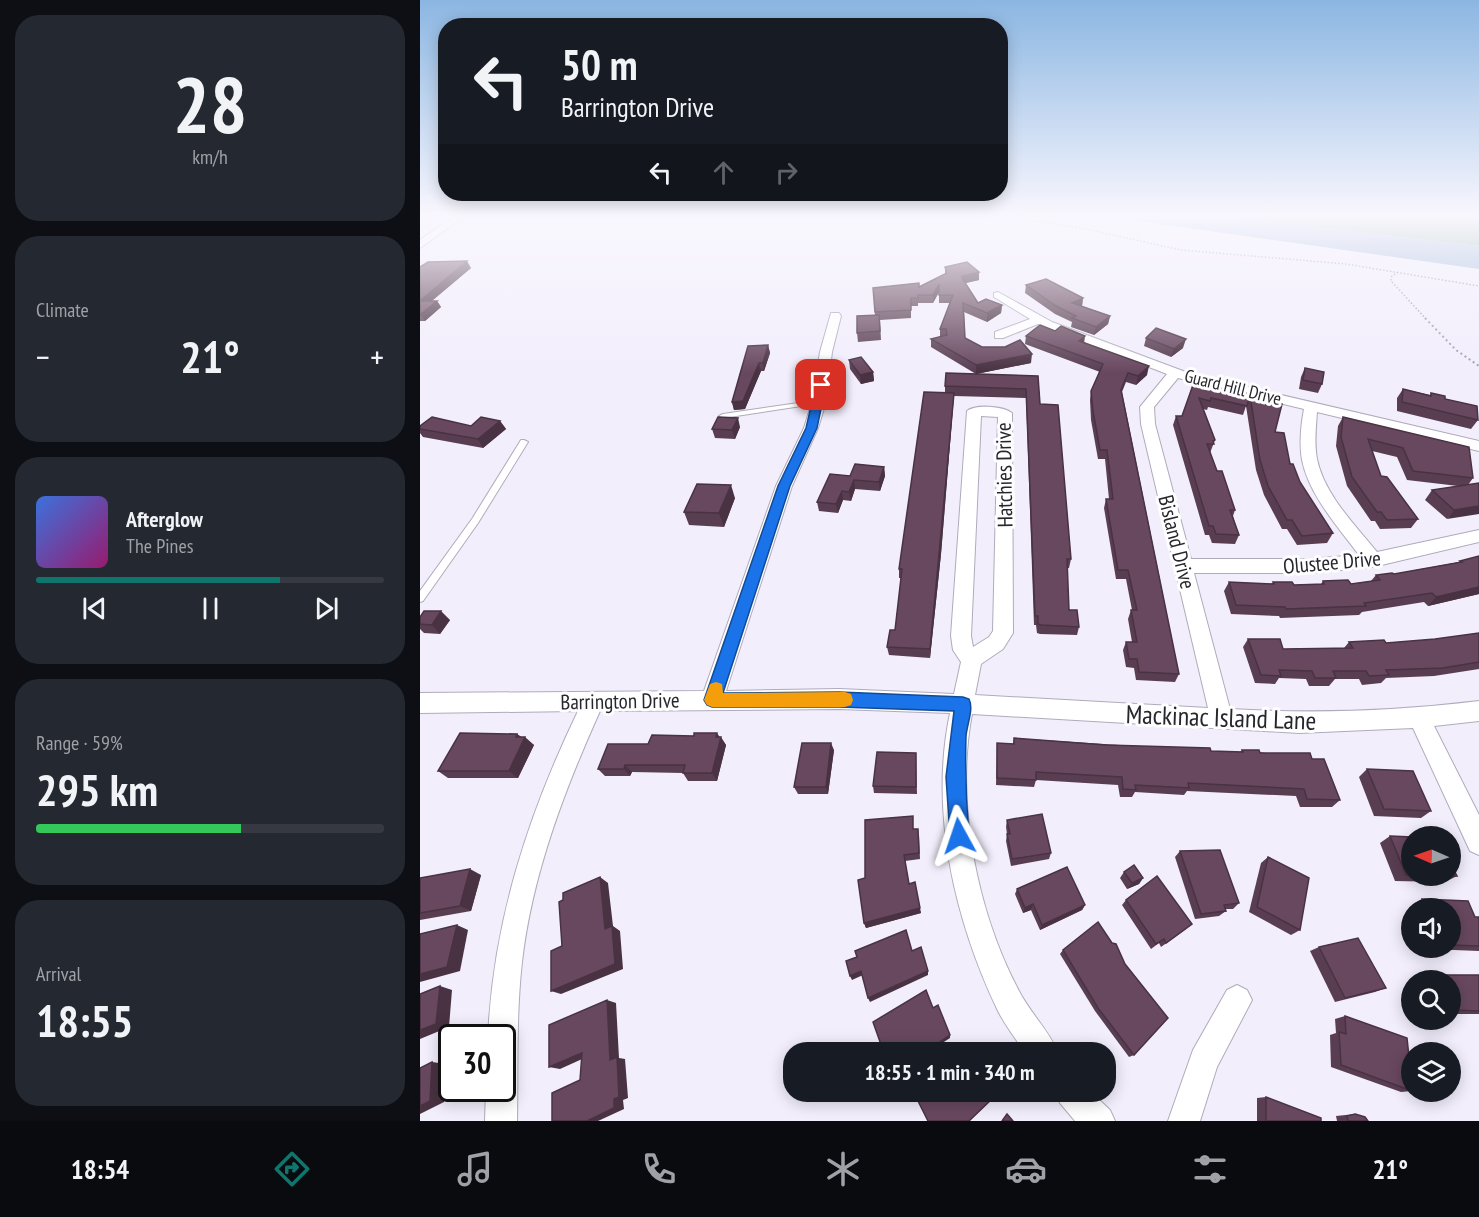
<!DOCTYPE html>
<html lang="en">
<head>
<meta charset="utf-8">
<style>
	body { margin:0; font-family:"PT Sans Narrow",sans-serif; background:#242831; color:#f1f3f6; height:100vh; display:flex; flex-direction:column; font-size:22px; white-space:nowrap }
	* { box-sizing:border-box; margin:0 }
	p { font-size:20px; color:#9ea1a6 }
	.icon { flex:none; width:33px; height:33px; fill:none; stroke:currentColor; stroke-width:2; stroke-linecap:round; stroke-linejoin:round }
	.map { position:relative; flex:1; overflow:hidden }
	.side { display:flex; flex-direction:column; gap:15px; padding:15px; background:#0d0f14; width:420px }
	.side>* { flex:none }
	.guide { position:absolute; left:18px; top:18px; width:570px; height:183px; border-radius:24px; box-shadow:0 3px 15px #0003; background:#171b24; color:#f1f3f6; overflow:hidden }
	.needle { width:39px; rotate:272deg }
	.buttons { position:absolute; left:981px; top:826px; display:grid; gap:12px }
	.buttons a { display:grid; place-items:center; width:60px; height:60px; border-radius:50%; background:#171b24; box-shadow:0 3px 15px #0003; font-size:30px }
	.speed { position:absolute; left:18px; top:1024px; display:flex; gap:12px; font-size:30px; font-weight:700; text-align:center }
	.speed>* { display:grid; place-content:center; width:78px; height:78px; border-radius:50%; background:#171b24; box-shadow:0 3px 15px #0003; line-height:1 }
	.speed .limit { border:3px solid #111; border-radius:9px; background:#fff; color:#111 }
	.pin { position:absolute; display:grid; place-items:center; width:51px; height:51px; color:#fff; margin:-26px; border-radius:12px; box-shadow:0 3px 9px #0006 }
	.me { position:absolute; width:66px; margin:-33px; rotate:355deg; stroke-linejoin:round; filter:drop-shadow(0 0 4px #0008) }
	.turn { display:flex; align-items:center; gap:21px; height:126px; padding:0 24px; font-size:27px }
	.turn .icon { width:78px; height:78px; stroke-width:2.5 }
	.turn b { display:block; font-size:42px; line-height:51px }
	.lanes { display:flex; align-items:center; height:57px; padding:0 24px; background:#0003; justify-content:center; gap:30px; direction:ltr }
	.lanes .off { opacity:.35 }
	.big { font-size:45px; font-weight:600; line-height:1.1 }
	.side .widget { flex:1; display:flex; flex-direction:column; justify-content:center; gap:9px; min-width:0; padding:0 21px; border-radius:24px; background:#242831 }
	.side .dial { align-items:center; gap:0 }
	.dial b { font-size:78px; line-height:1 }
	.song { display:flex; align-items:center; gap:18px }
	.cover { width:72px; height:72px; border-radius:9px; background:linear-gradient(135deg,hsl(220 70% 55%),hsl(320 70% 35%)) }
	.played { height:6px; border-radius:3px; background:linear-gradient(90deg,#0f766e 70%,#363941 70%) }
	.keys { display:flex; justify-content:space-around; direction:ltr }
	.heat { display:flex; justify-content:space-between; align-items:center; font-size:33px; direction:ltr }
	.charge { height:9px; border-radius:4px; background:linear-gradient(90deg,#34c759 59%,#363941 0) }
	.trip { position:absolute; left:363px; top:1042px; width:333px; height:60px; border-radius:24px; background:#171b24; box-shadow:0 3px 15px #0003; font-weight:600; line-height:60px; text-align:center }
	.tabs { display:flex; height:96px; justify-content:space-around; align-items:center; background:#090b0e; color:#9ea1a6 }
	.tabs .icon { width:42px; height:42px }
	.tabs .selected { color:#0f766e }
	.tabs b { font-size:27px; color:#f1f3f6 }
	main { display:flex; flex:1; min-height:0 }
	.map>svg:first-child { display:block }
</style>
</head>
<body>
<main>
<section class="side">
<div class="widget dial"><b>28</b><p>km/h</p></div>
<div class="widget"><p>Climate</p>
<div class="heat"><a>−</a><b class="big">21°</b><a>+</a></div>
</div>
<div class="widget">
<div class="song"><i class="cover"></i><div><b>Afterglow</b><p>The Pines</p></div></div>
<div class="played"></div>
<div class="keys"><svg class="icon" aria-label="previous" viewBox="0 0 24 24"><path d="M18 5L8 12l10 7zM5 5v14"/></svg><svg class="icon" aria-label="pause" viewBox="0 0 24 24"><path d="M8 5v14M16 5v14"/></svg><svg class="icon" aria-label="next" viewBox="0 0 24 24"><path d="M6 5l10 7-10 7zM19 5v14"/></svg></div>
</div>
<div class="widget"><p>Range · 59%</p><b class="big">295 km</b><div class="charge"></div></div>
<div class="widget"><p>Arrival</p><b class="big">18:55</b></div>
</section>
<div class="map">
<svg width="1059" height="1121" viewBox="0 0 1059 1121">
	<rect width="100%" height="100%" fill="#f2eefc"/>
	<polygon fill="#8db59e" points="793,215 1051,215 1059,219 1059,246"/>
	<polygon fill="#9fb8d9" points="676,215 793,215 1059,246 1059,269"/>
	<g fill="none" stroke-linecap="round" stroke-linejoin="round">
		<defs>
			<g id="service">
				<polygon points="399,400 401,401 401,403 303,418 299,416 303,414"/>
				<polygon points="101,440 104,440 108,442 58,523 3,601 0,602 0,591 52,519"/>
			</g>
			<g id="minor">
				<polygon points="36,215 46,215 0,248 0,240"/>
				<path d="M578,292L632,322L771,374L1059,441V451L897,412C896,427 894,443 897,459C904,494 935,525 957,552L1059,530V542L953,567L889,573H774L810,709C894,714 976,711 1059,701V721L1014,726L1059,815V855L1050,851L993,728L879,733L552,714C535,802 557,912 599,991C610,1013 629,1030 638,1053H605C596,1039 585,1025 578,1011C535,921 509,812 530,713L419,709L180,711C144,791 112,875 102,962C96,1015 98,1069 97,1121H65L66,1089H82V1038H68C73,922 108,815 158,711L0,713V693L284,691L356,486L384,428L392,402L400,352L411,313H419L421,316L412,352L406,402L398,428L372,486L306,691L419,689L534,694L541,662L533,650L531,636L547,411C555,404 584,406 592,413L593,633L583,649L561,664L555,695L788,708L721,424L720,407L747,374L618,324L583,338H575V332L610,319L574,297V293ZM758,378L884,409C881,425 879,443 882,460C889,495 918,527 939,555L889,559H771L735,424L734,407ZM561,416L578,417L573,631L569,637L553,647L551,636Z"/>
				<polygon points="817,985 827,990 832,1000 797,1067 780,1121 748,1121 773,1050 807,990"/>
				<polygon points="635,1092 671,1092 690,1110 695,1121 655,1121 640,1103"/>
			</g>
		</defs>
		<use href="#service" stroke="#b0abbb" stroke-width="2"/>
		<use href="#minor" stroke="#b0abbb" stroke-width="2"/>
		<g stroke="#a3a0ab" stroke-width="1.5" stroke-dasharray="1.5 2" stroke-linecap="butt">
			<polyline points="579,215 661,228 761,250 926,264 1059,286"/>
			<polyline points="978,272 971,277 971,281 1006,319"/>
		</g>
		<polyline stroke="#a3a0ab" stroke-width="2" stroke-dasharray="2 3" stroke-linecap="butt" points="1005,318 1036,350 1059,366"/>
		<use href="#service" fill="#fff" fill-rule="evenodd"/>
		<use href="#minor" fill="#fff" fill-rule="evenodd"/>
	</g>
	<g fill="#593e52">
		<polygon points="0,267 51,268 12,301 17,301 21,307 5,321 0,321"/>
		<polygon points="525,267 559,280 545,283 558,303 582,305 581,313 567,322 544,312 545,338 562,347 611,363 556,374 511,347 511,339 520,337 520,329 530,303 519,303 519,292 513,303 498,303 498,306 491,306 491,318 460,320 461,340 438,342 437,333 455,315 453,288 499,287 525,274"/>
		<polygon points="606,285 663,298 662,306 690,316 688,324 674,335 651,327 652,322 635,314 605,293"/>
		<polygon points="606,336 664,342 727,375 716,385 706,382 702,392 759,674 755,682 716,680 714,668 706,667 703,650 706,642 712,642 708,619 711,610 712,610 706,579 696,579 684,508 686,499 689,499 685,459 678,459 671,420 670,400 671,391 680,372 605,344"/>
		<polygon points="726,338 763,348 751,357 724,346"/>
		<polygon points="348,345 350,353 344,371 341,371 325,409 314,410 312,402"/>
		<polygon points="429,360 453,372 454,381 441,384 430,369"/>
		<polygon points="885,368 902,384 898,393 879,389 881,377"/>
		<polygon points="618,376 620,404 651,559 649,568 647,568 649,610 659,627 657,635 620,634 617,633 616,625 614,625 606,398 534,396 521,554 510,658 469,655 467,647 475,630 481,578 479,578 479,569 525,392 525,386"/>
		<polygon points="774,382 830,395 855,432 880,482 913,533 907,543 877,545 867,529 862,529 844,495 836,470 826,406 823,415 788,407 787,410 783,409 795,440 790,453 797,471 815,510 813,516 819,535 815,544 792,543 789,535 785,535 753,425 756,416 762,416"/>
		<polygon points="983,389 1010,395 1011,393 1025,399 1058,420 1051,429 977,411 977,398"/>
		<polygon points="923,417 1053,478 1048,485 1059,483 1027,519 1005,500 1012,490 1038,486 987,480 977,457 952,451 961,476 998,519 991,528 960,529 955,521 951,521 927,486 916,446 918,426"/>
		<polygon points="80,421 86,429 63,448 3,437 0,433 0,426 51,426"/>
		<polygon points="320,427 315,439 295,438 292,429"/>
		<polygon points="464,467 465,476 460,491 435,489 431,501 423,500 418,513 399,511 397,502 430,476"/>
		<polygon points="315,498 304,527 269,525 264,512"/>
		<polygon points="1059,556 1059,594 1008,606 1004,602 942,612 939,615 860,618 859,616 811,614 804,591 809,582 852,584 853,582 874,585 901,584 903,581 931,584 951,581 956,575 974,574 1039,562 1040,561"/>
		<polygon points="0,617 30,620 20,634 4,633 0,629"/>
		<polygon points="1059,633 1059,669 1014,676 966,678 961,683 942,685 939,679 915,679 909,686 889,686 886,679 859,678 855,684 835,683 823,647 828,639 863,649 924,648 929,642 966,643 1015,639"/>
		<polygon points="97,734 114,745 98,778 28,778 18,771"/>
		<polygon points="300,737 306,745 297,781 268,781 263,773 212,772 210,776 185,776 178,769 228,744"/>
		<polygon points="594,738 791,751 820,752 822,750 892,759 920,800 912,807 880,807 876,796 767,791 764,795 715,792 712,797 700,797 698,785 616,780 614,787 576,785 577,743 593,744"/>
		<polygon points="414,750 408,794 378,794 374,787"/>
		<polygon points="496,753 497,794 454,793 453,786"/>
		<polygon points="947,769 1011,811 1001,818 954,816 939,777"/>
		<polygon points="587,820 631,853 629,859 591,866 586,841 587,834 586,827"/>
		<polygon points="494,829 499,835 500,859 485,861 489,884 501,913 446,928 444,923 445,878"/>
		<polygon points="970,836 992,837 992,876 1037,876 1025,882 975,881 960,843"/>
		<polygon points="760,851 819,903 813,909 805,909 806,911 799,916 775,919 755,857"/>
		<polygon points="848,857 880,930 871,935 829,912 841,863"/>
		<polygon points="704,872 723,878 719,884 707,889 700,878"/>
		<polygon points="61,875 51,911 0,920 0,878"/>
		<polygon points="597,889 665,905 662,910 620,930 611,910 603,913 595,894"/>
		<polygon points="1002,899 1055,917 1059,917 1059,951 1009,949 1009,948 1030,948 1030,909 993,909 992,905"/>
		<polygon points="706,900 766,929 741,947 739,943 731,949 702,905"/>
		<polygon points="899,947 966,988 955,992 915,1002 890,951"/>
		<polygon points="643,950 714,1055 709,1057 675,1011 640,954"/>
		<polygon points="1020,975 1059,975 1059,1014 1030,1014 1030,981 1009,981 1008,979"/>
		<polygon points="925,1016 992,1058 992,1091 981,1092 911,1067 910,1035 916,1033 915,1019"/>
		<polygon points="846,1097 901,1121 837,1121 837,1098"/>
		<polygon points="935,1114 948,1121 917,1121 916,1116"/>
	</g>
	<g fill="#493242">
		<polygon points="47,261 51,268 4,307 0,301"/>
		<polygon points="559,272 559,280 542,284 542,276"/>
		<polygon points="519,284 519,292 513,303 513,295"/>
		<polygon points="663,298 662,306 652,303"/>
		<polygon points="17,301 21,307 5,321 1,315"/>
		<polygon points="582,305 581,313 567,322 567,313"/>
		<polygon points="690,316 688,324 674,335 676,327"/>
		<polygon points="665,336 664,344 659,341"/>
		<polygon points="766,339 763,348 751,357 754,349"/>
		<polygon points="348,345 350,353 344,371 343,363"/>
		<polygon points="612,354 611,363 556,374 556,365"/>
		<polygon points="339,363 341,371 325,409 314,410 312,402"/>
		<polygon points="729,366 727,375 716,385 718,376"/>
		<polygon points="453,372 454,381 441,384 440,375"/>
		<polygon points="534,393 521,554 510,658 510,649"/>
		<polygon points="318,418 320,427 315,439 312,430"/>
		<polygon points="80,421 86,429 63,448 58,439"/>
		<polygon points="464,467 465,476 460,491 459,482"/>
		<polygon points="434,480 435,489 431,501 429,492"/>
		<polygon points="311,485 315,498 304,527 299,513"/>
		<polygon points="422,491 423,500 418,513 416,504"/>
		<polygon points="1059,506 1059,514 1027,519 1034,510"/>
		<polygon points="1059,587 1059,594 1008,606 1016,597"/>
		<polygon points="21,611 30,620 20,634 12,625"/>
		<polygon points="297,733 301,739 301,737 306,745 297,781 292,773"/>
		<polygon points="97,734 104,740 105,737 114,745 98,778 89,771"/>
		<polygon points="411,743 414,750 408,794 406,787"/>
		<polygon points="205,765 212,772 210,776 204,769"/>
		<polygon points="50,869 61,875 51,911 40,906"/>
		<polygon points="180,877 188,883 193,926 200,931 203,969 141,994 131,991 185,929"/>
		<polygon points="723,878 719,884 707,889 712,883"/>
		<polygon points="613,904 611,910 603,913 605,908"/>
		<polygon points="665,905 662,910 620,930 622,925"/>
		<polygon points="500,908 501,913 446,928 444,923"/>
		<polygon points="37,925 48,930 40,971 0,982 0,974"/>
		<polygon points="441,971 443,975 432,980 430,976"/>
		<polygon points="508,971 508,975 450,1002 448,998"/>
		<polygon points="20,986 32,990 29,1027 0,1039 0,1030"/>
		<polygon points="187,1000 196,1003 199,1058 205,1059 208,1098 203,1100 204,1109 178,1121 167,1121 194,1099 190,1060"/>
		<polygon points="530,1035 530,1038 507,1053 503,1053"/>
		<polygon points="162,1053 171,1055 140,1069 129,1067"/>
		<polygon points="12,1062 26,1064 24,1102 0,1114 0,1106"/>
	</g>
	<g fill="#68485f" stroke="#493242" stroke-width="1.5">
		<polygon points="47,261 0,301 17,301 0,315 0,267 8,262"/>
		<polygon points="547,262 559,272 542,276 542,278 558,303 566,299 582,305 567,313 543,303 545,338 562,347 585,347 600,340 612,354 556,365 511,339 527,335 526,329 520,329 533,295 519,295 519,284 513,295 498,295 498,298 491,298 491,310 455,312 453,288 499,283 499,287 527,273 525,267"/>
		<polygon points="626,279 663,298 652,303 690,316 676,327 652,318 656,316 636,306 606,285"/>
		<polygon points="459,315 460,331 437,333 437,316"/>
		<polygon points="620,325 635,331 641,326 665,336 659,341 729,366 718,376 708,373 701,390 759,674 719,672 717,659 709,659 706,642 717,642 711,610 717,610 708,570 698,570 686,499 693,499 687,450 680,450 673,411 671,391 683,364 606,336"/>
		<polygon points="736,328 766,339 754,349 726,338"/>
		<polygon points="348,345 343,363 339,363 323,401 312,402 328,346"/>
		<polygon points="441,357 453,372 440,375 429,360"/>
		<polygon points="885,368 904,372 902,384 883,380"/>
		<polygon points="526,373 618,376 620,404 638,405 651,559 647,559 649,610 657,610 659,627 621,625 618,624 618,616 615,616 606,389 525,386"/>
		<polygon points="774,382 830,394 827,406 791,398 790,401 779,398 795,440 793,441 794,444 787,444 797,471 802,471 815,510 810,510 819,535 796,534 793,526 789,526 756,416 762,416"/>
		<polygon points="983,389 1011,396 1011,393 1025,396 1025,399 1057,406 1058,420 982,402"/>
		<polygon points="504,392 534,393 520,544 510,649 467,647 470,630 475,630 482,569 479,569"/>
		<polygon points="830,395 862,404 855,432 864,433 870,464 873,464 880,482 913,533 882,536 872,520 867,520 848,486 840,460"/>
		<polygon points="12,417 51,426 61,417 80,421 58,439 0,429 0,426"/>
		<polygon points="298,417 318,418 312,430 292,429"/>
		<polygon points="923,417 1049,447 1053,478 993,471 983,448 948,439 961,476 967,477 998,519 967,520 961,512 957,512 932,477 921,437"/>
		<polygon points="435,464 464,467 459,482 434,480 429,492 422,491 416,504 397,502 410,474 430,476"/>
		<polygon points="1059,483 1059,506 1034,510 1012,490"/>
		<polygon points="277,484 311,485 299,513 264,512"/>
		<polygon points="1059,556 1059,587 1016,597 1012,593 944,603 946,606 866,609 865,607 816,605 809,582 854,584 853,582 872,582 874,585 904,584 903,581 928,580 931,584 960,580 956,575 972,573 974,574 1042,562 1040,561"/>
		<polygon points="4,611 21,611 12,625 0,624 0,617"/>
		<polygon points="1059,633 1059,662 1023,668 966,670 969,675 949,676 946,671 913,671 916,678 895,678 892,671 859,670 861,676 841,675 828,639 860,639 863,649 933,648 929,642 964,640 966,643 1015,639"/>
		<polygon points="40,733 97,734 96,737 105,737 89,771 18,771"/>
		<polygon points="274,733 297,733 296,737 301,737 292,773 263,773 265,765 205,765 204,769 178,769 188,744 228,744 232,735 274,736"/>
		<polygon points="594,738 686,745 790,748 791,751 823,752 822,750 839,750 840,753 890,753 892,759 904,759 920,800 887,799 884,789 768,783 769,788 715,785 716,790 703,789 702,777 616,772 616,780 577,778 577,743 594,744"/>
		<polygon points="382,743 411,743 406,787 374,787"/>
		<polygon points="457,752 496,753 496,787 453,786"/>
		<polygon points="947,769 993,771 1011,811 964,809"/>
		<polygon points="622,814 631,853 592,859 587,834 590,834 587,820"/>
		<polygon points="493,816 493,829 498,829 499,853 484,855 489,884 495,882 500,908 444,923 438,880 445,878 445,820"/>
		<polygon points="970,836 992,837 992,875 986,875"/>
		<polygon points="800,850 819,903 804,905 806,911 781,914 760,851"/>
		<polygon points="848,857 889,878 880,930 837,907"/>
		<polygon points="1030,863 1037,876 1017,876 1030,876"/>
		<polygon points="714,865 723,878 712,883 704,872"/>
		<polygon points="647,867 665,905 622,925 613,904 605,908 597,889"/>
		<polygon points="50,869 40,906 0,913 0,878"/>
		<polygon points="737,876 772,924 746,943 744,939 736,944 706,900"/>
		<polygon points="180,877 185,929 192,926 195,964 131,991 131,951 142,946 139,902 143,900 143,893"/>
		<polygon points="1002,899 1048,901 1055,917 1059,917 1059,946 1030,945 1030,909 1006,909"/>
		<polygon points="678,922 692,943 696,944 705,964 748,1018 714,1055 678,1008 643,950"/>
		<polygon points="37,925 27,967 0,974 0,934"/>
		<polygon points="486,930 492,951 501,947 508,971 448,998 441,971 430,976 426,961 437,957 435,951"/>
		<polygon points="938,938 966,988 925,998 899,947"/>
		<polygon points="1020,975 1059,975 1059,1011 1036,1010 1030,998 1030,981 1023,981"/>
		<polygon points="20,986 16,1024 0,1030 0,994"/>
		<polygon points="506,990 513,1008 518,1005 530,1035 503,1053 464,1053 453,1022"/>
		<polygon points="187,1000 190,1060 197,1057 199,1097 194,1099 194,1108 167,1121 132,1121 132,1093 160,1080 162,1053 129,1067 129,1025"/>
		<polygon points="925,1016 987,1038 989,1057 992,1058 992,1091 921,1065 919,1032 926,1034"/>
		<polygon points="543,1049 546,1053 538,1053"/>
		<polygon points="12,1062 10,1101 0,1106 0,1068"/>
		<polygon points="495,1092 576,1092 577,1094 549,1121 508,1121 494,1093"/>
		<polygon points="846,1097 901,1118 901,1121 846,1121"/>
		<polygon points="587,1114 593,1121 582,1121"/>
		<polygon points="935,1114 945,1117 948,1121 928,1121 927,1116"/>
	</g>
	<linearGradient id="sky" x2="0" y2="1"><stop stop-color="#8bb6e2"/><stop offset="0.58" stop-color="#f9f7fe"/><stop offset="1" stop-color="#f9f7fe" stop-opacity="0"/></linearGradient>
	<rect width="1059" height="372" fill="url(#sky)"/>
	<path fill="#1a73e8" stroke="#114b97" stroke-width="1.5" d="M401,382L406,385L397,428L370,486L303,693L419,692L543,697L549,699C554,709 547,724 546,736C545,770 546,802 549,836L546,842L539,845L533,842L530,836L526,777L534,711L419,707H292L287,705L284,700L358,486L386,428L396,385Z"/>
	<polygon fill="#f59e0b" points="296,682 302,684 303,693 425,692 431,694 433,700 431,705 425,707 292,707 287,705 284,700 290,684"/>
	<g text-anchor="middle" dominant-baseline="central" stroke-width="6" stroke-linejoin="round" paint-order="stroke">
		<g font-size="18" fill="#27262c" stroke="#fefefe">
			<text transform="translate(813 387) rotate(14)">Guard Hill Drive</text>
		</g>
		<g font-size="21" fill="#27262c" stroke="#fefefe">
			<text transform="translate(584 475) rotate(-91)">Hatchies Drive</text>
			<text transform="translate(757 542) rotate(76)">Bisland Drive</text>
			<text transform="translate(912 562) rotate(-5)">Olustee Drive</text>
			<text transform="translate(200 701) rotate(-1)">Barrington Drive</text>
		</g>
		<g font-size="26" fill="#27262c" stroke="#fefefe">
			<text transform="translate(801 717) rotate(2)">Mackinac Island Lane</text>
		</g>
	</g>
</svg>
<div class="buttons">
<a><svg class="needle" viewBox="-14 -14 28 28"><path d="M0-13l5 13h-10z" fill="#e53935"/><path d="M0 13l5-13h-10z" fill="#9ea1a6"/></svg></a>
<a><svg class="icon" aria-label="sound" viewBox="0 0 24 24"><path d="M4 9h4l5-4v14l-5-4H4zM17 9q2 3 0 6"/></svg></a>
<a><svg class="icon" aria-label="search" viewBox="0 0 24 24"><circle cx="10" cy="10" r="6"/><path d="M15 15l6 6"/></svg></a>
<a><svg class="icon" aria-label="layers" viewBox="0 0 24 24"><path d="M12 4l9 5-9 5-9-5zM3 14l9 5 9-5"/></svg></a>
</div>
<div class="speed"><div class="limit">30</div></div>
<div class="pin" style="left:401px;top:385px;background:#d93025"><svg class="icon" aria-label="arrive" viewBox="0 0 24 24"><path d="M6 21V4h12l-3 4 3 4H6"/></svg></div>
<svg class="me" style="left:539px;top:836px" viewBox="-20 -20 40 40"><path d="M0-17L14 15 0 8-14 15z" fill="#1a73e8" stroke="#fff" stroke-width="4"/></svg>
<div class="trip">18:55 · 1 min · 340 m</div>
<div class="guide">
<div class="turn"><svg class="icon" aria-label="left" viewBox="0 0 24 24"><path d="M17 20v-9H6M10 6l-5 5 5 5"/></svg><div><b>50 m</b>Barrington Drive</div></div>
<div class="lanes"><svg class="icon" aria-label="left" viewBox="0 0 24 24"><path d="M17 20v-9H6M10 6l-5 5 5 5"/></svg><svg class="icon off" aria-label="ahead" viewBox="0 0 24 24"><path d="M12 20V5M6 11l6-6 6 6"/></svg><svg class="icon off" aria-label="right" viewBox="0 0 24 24"><path d="M7 20v-9h11M14 6l5 5-5 5"/></svg></div>
</div>
</div>
</main>
<nav class="tabs">
<b>18:54</b>
<svg class="icon selected" aria-label="directions" viewBox="0 0 24 24"><path d="M12 3l9 9-9 9-9-9zM9 14v-3h6M13 9l2 2-2 2"/></svg>
<svg class="icon" aria-label="music" viewBox="0 0 24 24"><path d="M9 18V5l10-2v13"/><circle cx="6" cy="18" r="3"/><circle cx="16" cy="16" r="3"/></svg>
<svg class="icon" aria-label="phone" viewBox="0 0 24 24"><path d="M5 4h4l2 5-3 2q2 4 5 5l2-3 5 2v4C11 20 4 13 5 4z"/></svg>
<svg class="icon" aria-label="climate" viewBox="0 0 24 24"><path d="M12 3v18M4 7l16 10M4 17L20 7"/></svg>
<svg class="icon" aria-label="car" viewBox="0 0 24 24"><path d="M5 17H2v-5l4-1 3-4h7l3 4 3 1v5h-3M9 17h6M6 11h13"/><circle cx="7" cy="17" r="2"/><circle cx="17" cy="17" r="2"/></svg>
<svg class="icon" aria-label="filters" viewBox="0 0 24 24"><path d="M4 7h16M4 17h16"/><circle cx="9" cy="7" r="2"/><circle cx="15" cy="17" r="2"/></svg>
<b>21°</b>
</nav>
</body>
</html>
